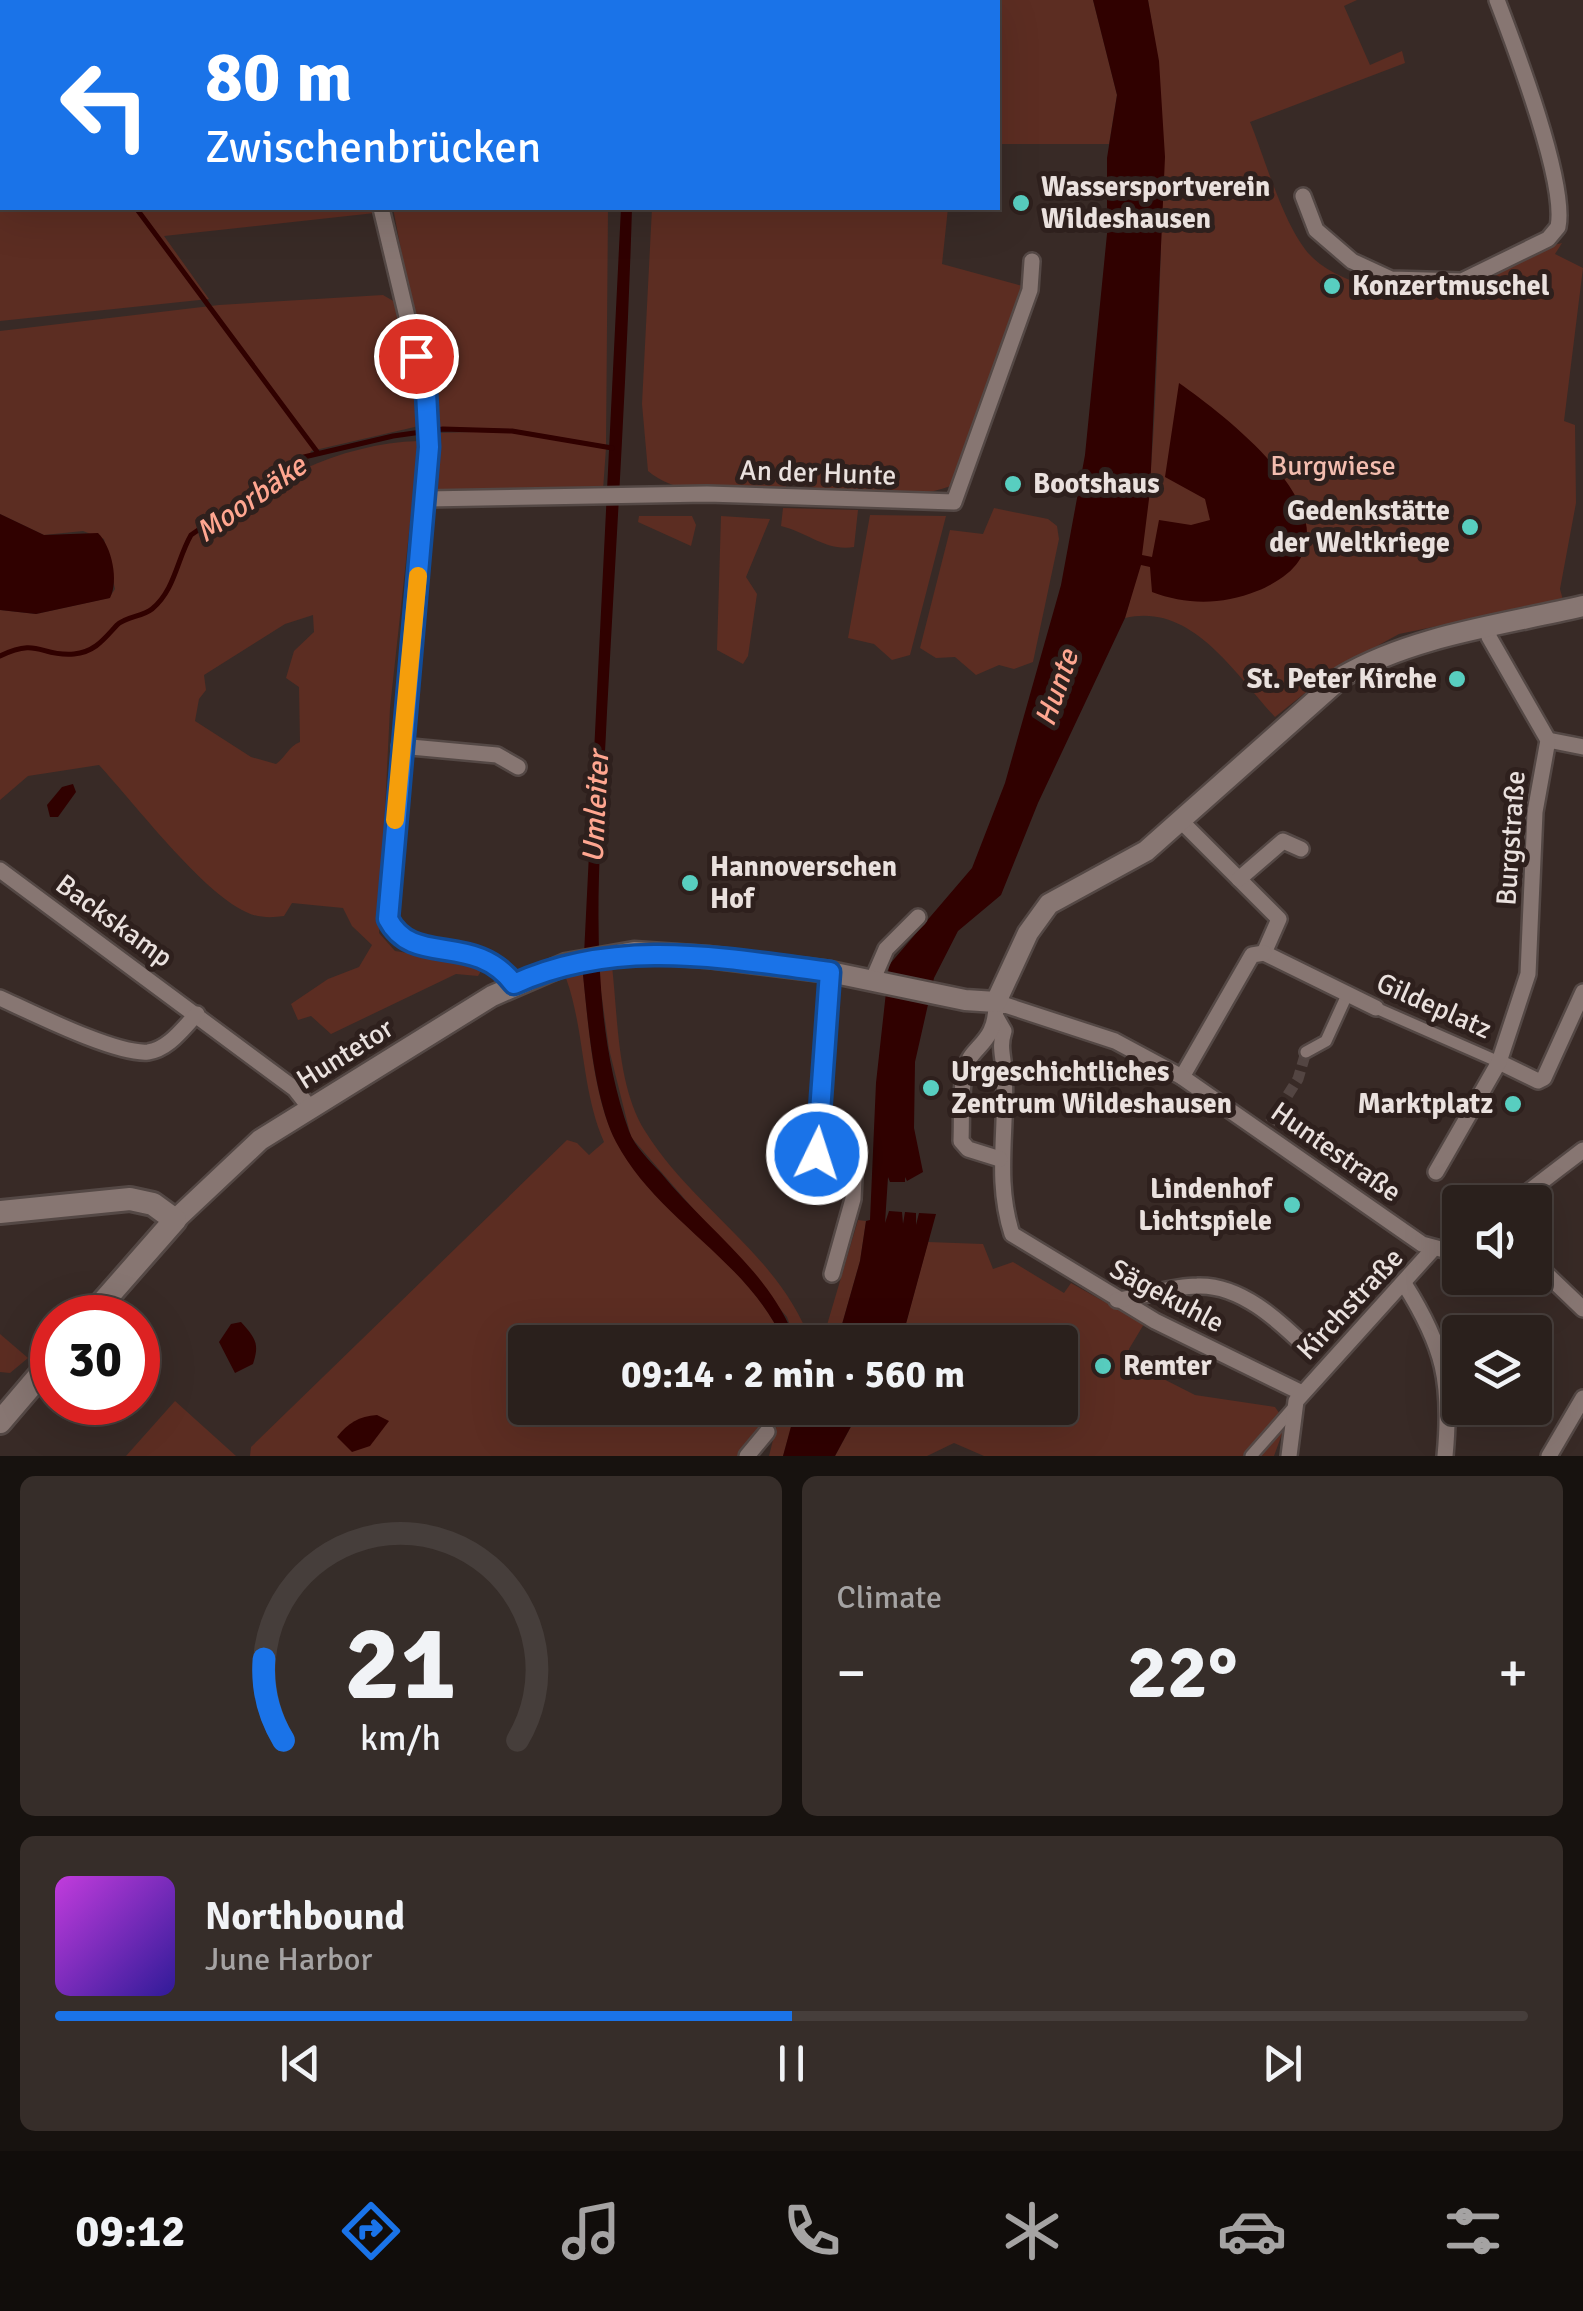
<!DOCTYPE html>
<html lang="en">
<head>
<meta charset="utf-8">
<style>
	body { margin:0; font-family:Signika,sans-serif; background:#362d29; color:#f1f3f6; height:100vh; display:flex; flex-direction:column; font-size:38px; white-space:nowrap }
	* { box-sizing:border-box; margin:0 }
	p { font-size:32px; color:#a5a3a3 }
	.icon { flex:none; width:55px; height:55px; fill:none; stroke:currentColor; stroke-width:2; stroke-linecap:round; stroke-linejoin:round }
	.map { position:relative; height:1456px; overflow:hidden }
	.details { display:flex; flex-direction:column; gap:20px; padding:20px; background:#17120f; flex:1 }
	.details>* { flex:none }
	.banner { position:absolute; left:0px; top:0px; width:1000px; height:210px; box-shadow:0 10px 40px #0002,0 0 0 2px #463e3b; background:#1a73e8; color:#fff; overflow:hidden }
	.buttons { position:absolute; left:1442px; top:1185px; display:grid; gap:20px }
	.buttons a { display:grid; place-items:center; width:110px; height:110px; border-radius:10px; background:#2a201c; box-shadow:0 10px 40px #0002,0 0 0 2px #463e3b; font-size:50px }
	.speed { position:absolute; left:30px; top:1295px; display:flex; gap:20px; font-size:50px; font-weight:700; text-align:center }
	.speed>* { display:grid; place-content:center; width:130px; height:130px; border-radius:50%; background:#2a201c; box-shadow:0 10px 40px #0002,0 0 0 2px #463e3b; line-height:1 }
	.speed .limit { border:15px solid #d22; background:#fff; color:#111 }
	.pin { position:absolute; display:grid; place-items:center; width:85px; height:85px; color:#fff; margin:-42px; border:5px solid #fff; border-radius:50%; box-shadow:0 2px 10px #0007 }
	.me { position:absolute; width:110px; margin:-55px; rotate:4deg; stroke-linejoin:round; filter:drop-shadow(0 0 8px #0008) }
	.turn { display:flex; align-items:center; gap:35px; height:210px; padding:0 40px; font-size:45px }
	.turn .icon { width:130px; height:130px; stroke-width:2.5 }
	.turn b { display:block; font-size:70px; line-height:85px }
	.big { font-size:75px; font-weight:700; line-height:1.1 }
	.details .widget { flex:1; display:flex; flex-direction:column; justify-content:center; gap:15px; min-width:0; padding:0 35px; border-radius:15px; background:#362d29 }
	.details .dial { align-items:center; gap:0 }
	.dial svg { height:260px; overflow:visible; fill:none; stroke:#463e3b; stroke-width:7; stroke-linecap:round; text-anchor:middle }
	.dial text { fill:#f1f3f6; stroke:none }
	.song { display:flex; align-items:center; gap:30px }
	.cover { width:120px; height:120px; border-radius:15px; background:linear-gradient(135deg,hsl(290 70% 55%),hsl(250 70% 35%)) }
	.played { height:10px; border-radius:5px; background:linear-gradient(90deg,#1a73e8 50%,#463e3b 50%) }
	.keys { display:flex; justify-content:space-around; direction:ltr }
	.heat { display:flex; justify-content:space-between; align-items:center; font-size:55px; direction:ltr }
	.details .tiles { flex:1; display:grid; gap:20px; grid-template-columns:1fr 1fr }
	.widget:last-child { grid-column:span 2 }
	.trip { position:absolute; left:508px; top:1325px; width:570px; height:100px; border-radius:10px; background:#2a201c; box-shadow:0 10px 40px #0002,0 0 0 2px #463e3b; font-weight:700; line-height:100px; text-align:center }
	.menu { display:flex; height:160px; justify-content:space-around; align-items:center; background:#110d0b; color:#a5a3a3 }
	.menu .icon { width:70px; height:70px }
	.menu .current { color:#1a73e8 }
	.menu b { font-size:45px; color:#f1f3f6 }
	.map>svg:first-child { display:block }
</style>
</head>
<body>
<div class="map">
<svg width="1583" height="1456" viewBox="0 0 1583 1456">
	<rect width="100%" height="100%" fill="#382a26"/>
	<g fill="#5c2d22" fill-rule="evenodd">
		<polygon points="0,0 325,2 2,2 2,208 373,208 375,213 164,236 209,299 0,321"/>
		<polygon points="347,0 616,0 347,2"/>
		<polygon points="652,0 902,0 893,2"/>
		<polygon points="944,0 1093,0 1117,95 1109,144 998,144 998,2"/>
		<path d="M1148,0H1357L1344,6L1370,65L1402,51L1405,63L1250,122C1265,158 1285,232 1313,258C1347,290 1411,295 1454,299C1482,270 1523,251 1562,243L1555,254L1583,268L1564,421L1575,425L1576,503L1560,589L1563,600L1399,634L1335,669L1275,717C1235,674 1192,602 1125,618C1152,526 1154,429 1158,333C1162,220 1168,111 1148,0Z"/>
		<polygon points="393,208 608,208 606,445 512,429 435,427"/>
		<path d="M652,208H948L942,264L1026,287L955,484C913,504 831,492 787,482L784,494C741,492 682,500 648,471L642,404Z"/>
		<path d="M383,295L395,302L417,395L419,426L311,451L304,469C339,453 379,442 419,441L390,708L379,933L395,951L468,962L481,971L478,976L456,974L331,1034L311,1016L298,1020L291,1004L328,979L359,967L372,945L352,926L343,908L292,903L284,916C271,918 258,918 246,912C201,891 135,804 99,765L28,776L0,800V610L36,614L109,598L115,589L104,539L83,531L44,535L0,514V331L219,305ZM313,615L314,632L294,651L286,678L299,687L300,742C288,747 286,757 276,764L251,757L195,721L199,699L206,690L204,675L285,624Z"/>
		<polygon points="512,431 606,448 603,490 438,490 433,481 437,433"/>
		<path d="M783,508L858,510L854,547C827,552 807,532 781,526Z"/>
		<polygon points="994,508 1048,519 1057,526 1059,539 1033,662 1014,669 999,665 976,675 955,657 936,658 920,648 950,530 983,534"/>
		<polygon points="870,515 946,516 910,655 892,660 874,644 848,638"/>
		<polygon points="639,516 692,516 696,525 691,546 638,522"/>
		<polygon points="721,516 770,519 746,577 757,594 748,656 743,664 717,650"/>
		<path d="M612,966C618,1018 617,1086 645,1131C693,1209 778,1253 811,1342H796L787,1317L631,1137L609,1049L598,969Z"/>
		<path d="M583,973C588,1021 593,1103 618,1144C662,1219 749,1262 784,1342H525V1408H764V1430L738,1456H250L251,1447L567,1140L577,1143L589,1155L604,1142C581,1089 585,1031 566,978Z"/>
		<polygon points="858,1220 866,1221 860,1261 837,1342 822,1342"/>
		<polygon points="928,1242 983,1244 993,1269 1013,1262 1064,1293 1071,1283 1144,1324 1129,1349 1130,1362 1195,1395 1275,1407 1286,1423 1274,1456 984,1456 954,1443 927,1456 835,1456 861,1408 1060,1408 1060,1342 901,1342"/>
		<polygon points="0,1334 28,1358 10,1373 0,1372"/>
		<polygon points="175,1401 236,1456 126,1456"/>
		<polygon points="781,1408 796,1408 796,1411 783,1456 769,1456"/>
	</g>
	<g fill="#300100">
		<path d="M1093,0H1148L1159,61L1165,157L1150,491L1142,555L1152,557L1159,520L1191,525L1210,520L1205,499L1165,477L1179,383C1236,423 1384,539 1257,591C1222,605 1186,605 1152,592L1150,567L1141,565L1125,618L1038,803L1001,895L958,931L934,978L915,1062L914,1128L923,1172L907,1181L905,1177V1182H890L888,1177L885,1223L889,1211L902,1212L903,1224L905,1212L916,1213V1225L919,1213L936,1214L901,1342H837L860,1261L866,1221L870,1220L876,1083L889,965L972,868L1005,783L1061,585L1085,455L1107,234V158L1117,95Z"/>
		<path d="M621,208H632C627,376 616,544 607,712C601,848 583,1002 629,1131C635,1147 650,1161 661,1173C707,1230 771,1272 796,1342H784C749,1261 657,1220 616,1142C594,1099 588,1023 583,975Z"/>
		<path d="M0,514L44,535L98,533C112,547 119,581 110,598L36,614L0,610Z"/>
		<polygon points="73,784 76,792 58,817 50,817 47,805 62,787"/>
		<path d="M241,1322C255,1338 260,1343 253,1364L235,1373L219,1342L231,1324Z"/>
		<polygon points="796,1408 861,1408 835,1456 783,1456"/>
		<path d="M377,1415L389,1421L370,1446L352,1452L337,1437C348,1423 359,1416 377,1415Z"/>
	</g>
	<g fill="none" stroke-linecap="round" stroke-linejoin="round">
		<g stroke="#300100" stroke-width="5">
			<polyline points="0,46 2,51"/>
			<polyline points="136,208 318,453"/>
			<path d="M0,656C39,637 40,657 74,654C95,652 104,639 117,625C126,616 142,617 152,609C175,590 177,559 191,535L304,457L393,436L443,429L512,431L612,448"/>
		</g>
		<polyline stroke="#534542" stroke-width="11" stroke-dasharray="11 5.5" stroke-linecap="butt" points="1270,1123 1298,1079 1306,1052"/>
		<defs>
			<g id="pedestrian">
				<polyline points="1376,1008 1499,1062"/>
				<polyline points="1306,1052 1326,1041 1347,995"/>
				<polyline points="1251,1456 1294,1407"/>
			</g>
			<g id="minor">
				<polyline points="336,0 336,2"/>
				<path d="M1303,196L1316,230L1352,261L1391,279L1462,281L1548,239L1558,227C1567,183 1515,47 1497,0"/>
				<path d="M381,208L425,392L429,447L388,919C413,969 474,931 514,984"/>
				<polyline points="426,499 707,494 954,502 1030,290 1032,261"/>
				<polyline points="1548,740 1583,747"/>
				<polyline points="400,746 497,755 518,767"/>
				<polyline points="1181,821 1279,919 1264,953"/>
				<polyline points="0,870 295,1089 310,1108"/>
				<polyline points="1239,879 1283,841 1301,849"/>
				<polyline points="1264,953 1376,1008"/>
				<polyline points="830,972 817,1154 855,1158 853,1199 832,1274"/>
				<polyline points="873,979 886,949 918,917"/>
				<path d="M0,998C31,1012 116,1055 148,1052C169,1049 183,1028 197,1014"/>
				<path d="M996,1017L1004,1031C999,1047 1003,1054 1004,1070C1008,1127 994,1178 1012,1234L1155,1321L1302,1393"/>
				<polyline points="1499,1062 1538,1081 1544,1078 1583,992"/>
				<polyline points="1182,1077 1252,955 1264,953"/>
				<path d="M1000,1159L968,1149L961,1141C962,1119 960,1092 965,1070C970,1045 997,1045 996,1002L1115,1041L1182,1077L1422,1244L1448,1251L1460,1243"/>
				<polyline points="1436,1172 1499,1062 1528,974 1535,812 1548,740 1489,637 1489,629"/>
				<polyline points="1515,1202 1583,1150"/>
				<polyline points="1535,1263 1583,1309"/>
				<path d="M1405,1285C1444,1347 1452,1383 1445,1456"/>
				<path d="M1117,1300C1144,1297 1171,1286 1197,1286C1240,1284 1278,1320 1307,1348"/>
				<polyline points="747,1456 767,1432"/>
				<polyline points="1289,1456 1296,1401 1434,1248"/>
				<polyline points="1549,1456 1583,1398"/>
			</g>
			<path id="tertiary" d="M175,1220L260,1140L492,996L566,964L634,952L708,957L830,972L965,1000L996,1002L1028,933L1049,904L1146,851L1342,677C1414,635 1503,625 1583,606"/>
			<g id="secondary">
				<polyline points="0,1212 130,1199 153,1204 175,1220 89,1318"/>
				<polyline points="0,1422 52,1361"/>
			</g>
		</defs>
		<use href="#pedestrian" stroke="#544845" stroke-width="16"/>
		<use href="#minor" stroke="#544845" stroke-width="20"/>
		<use href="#tertiary" stroke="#544845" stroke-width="25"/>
		<use href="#secondary" stroke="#544845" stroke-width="28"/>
		<use href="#pedestrian" stroke="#877672" stroke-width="11"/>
		<use href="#minor" stroke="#877672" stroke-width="15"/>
		<use href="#tertiary" stroke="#877672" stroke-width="20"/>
		<use href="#secondary" stroke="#877672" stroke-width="22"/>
	</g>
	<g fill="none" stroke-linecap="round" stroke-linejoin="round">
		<defs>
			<path id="route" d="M416,356L426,392L429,447L388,919C413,968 474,931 514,984C617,937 722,958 830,972L817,1154"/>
		</defs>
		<use href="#route" stroke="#114b97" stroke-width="25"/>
		<use href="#route" stroke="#1a73e8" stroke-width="18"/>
		<polyline stroke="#f59e0b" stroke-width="18" points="395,820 418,576"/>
	</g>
	<g fill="#58cec0" stroke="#2e201d" stroke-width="4">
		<circle cx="1021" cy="203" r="10"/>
		<circle cx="1332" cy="286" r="10"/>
		<circle cx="1013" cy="484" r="10"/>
		<circle cx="1470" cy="527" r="10"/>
		<circle cx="1457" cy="679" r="10"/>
		<circle cx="690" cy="883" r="10"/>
		<circle cx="931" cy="1088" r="10"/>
		<circle cx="1513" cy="1104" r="10"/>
		<circle cx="1292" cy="1205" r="10"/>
		<circle cx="1103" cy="1366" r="10"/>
	</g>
	<g text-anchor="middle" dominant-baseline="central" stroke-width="10" stroke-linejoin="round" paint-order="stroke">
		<g font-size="28" font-weight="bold" fill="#eae1de" stroke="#2e201d" text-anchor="start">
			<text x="1041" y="187">Wassersportverein<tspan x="1041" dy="32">Wildeshausen</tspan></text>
			<text x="1352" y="286">Konzertmuschel</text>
			<text x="1033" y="484">Bootshaus</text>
			<text x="1450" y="511" text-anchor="end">Gedenkstätte<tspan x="1450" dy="32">der Weltkriege</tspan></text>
			<text x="1437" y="679" text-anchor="end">St. Peter Kirche</text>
			<text x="710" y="867">Hannoverschen<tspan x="710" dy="32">Hof</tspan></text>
			<text x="951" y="1072">Urgeschichtliches<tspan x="951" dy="32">Zentrum Wildeshausen</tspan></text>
			<text x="1493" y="1104" text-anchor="end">Marktplatz</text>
			<text x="1272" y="1189" text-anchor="end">Lindenhof<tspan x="1272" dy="32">Lichtspiele</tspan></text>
			<text x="1123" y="1366">Remter</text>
		</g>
		<g font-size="28" fill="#f3bdaf" stroke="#2e201d">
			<text x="1333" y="466">Burgwiese</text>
		</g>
		<g font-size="28" fill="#eae1de" stroke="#2e201d">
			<text transform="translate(818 473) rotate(2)">An der Hunte</text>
			<text transform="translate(1511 838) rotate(-86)">Burgstraße</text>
			<text transform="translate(114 921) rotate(36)">Backskamp</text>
			<text transform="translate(1434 1006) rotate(24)">Gildeplatz</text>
			<text transform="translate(345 1054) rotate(-32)">Huntetor</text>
			<text transform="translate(1336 1152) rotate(35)">Huntestraße</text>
			<text transform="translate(1167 1296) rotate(28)">Sägekuhle</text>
			<text transform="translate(1350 1304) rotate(-47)">Kirchstraße</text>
		</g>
		<g font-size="30" font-style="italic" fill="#ffa690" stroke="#2e201d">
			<text transform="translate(251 499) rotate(-35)">Moorbäke</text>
			<text transform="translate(1057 688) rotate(-71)">Hunte</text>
			<text transform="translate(596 807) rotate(-87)">Umleiter</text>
		</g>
	</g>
</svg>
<div class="buttons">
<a><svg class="icon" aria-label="sound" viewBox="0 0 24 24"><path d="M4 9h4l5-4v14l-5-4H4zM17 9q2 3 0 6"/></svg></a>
<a><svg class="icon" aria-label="layers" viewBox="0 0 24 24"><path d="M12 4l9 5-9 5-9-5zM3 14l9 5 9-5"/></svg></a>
</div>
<div class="speed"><div class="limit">30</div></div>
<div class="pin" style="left:416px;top:356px;background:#d93025"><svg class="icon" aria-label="arrive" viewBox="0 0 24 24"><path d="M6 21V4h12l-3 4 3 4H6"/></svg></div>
<svg class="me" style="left:817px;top:1154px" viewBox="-20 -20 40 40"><circle r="17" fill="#1a73e8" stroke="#fff" stroke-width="3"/><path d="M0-11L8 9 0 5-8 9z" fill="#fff"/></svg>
<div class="trip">09:14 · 2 min · 560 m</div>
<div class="banner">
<div class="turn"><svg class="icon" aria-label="left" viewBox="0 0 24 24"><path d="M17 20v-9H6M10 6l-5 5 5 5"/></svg><div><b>80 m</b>Zwischenbrücken</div></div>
</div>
</div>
<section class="details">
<div class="tiles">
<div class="widget dial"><svg viewBox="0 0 100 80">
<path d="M14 69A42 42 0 1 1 86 69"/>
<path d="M14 69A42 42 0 0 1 8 44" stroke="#1a73e8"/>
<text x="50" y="56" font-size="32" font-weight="700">21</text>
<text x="50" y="72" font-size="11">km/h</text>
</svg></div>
<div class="widget"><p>Climate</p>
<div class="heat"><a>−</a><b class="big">22°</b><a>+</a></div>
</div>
<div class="widget">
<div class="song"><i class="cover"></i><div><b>Northbound</b><p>June Harbor</p></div></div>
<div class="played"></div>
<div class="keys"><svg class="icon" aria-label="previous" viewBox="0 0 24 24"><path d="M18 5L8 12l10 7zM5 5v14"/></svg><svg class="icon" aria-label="pause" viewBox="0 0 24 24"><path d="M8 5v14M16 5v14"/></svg><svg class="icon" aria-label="next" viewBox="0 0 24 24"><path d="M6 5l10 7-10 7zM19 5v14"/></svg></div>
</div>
</div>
</section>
<nav class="menu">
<b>09:12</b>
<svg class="icon current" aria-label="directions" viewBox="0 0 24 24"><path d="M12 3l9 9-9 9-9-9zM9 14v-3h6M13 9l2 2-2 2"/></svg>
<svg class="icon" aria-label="music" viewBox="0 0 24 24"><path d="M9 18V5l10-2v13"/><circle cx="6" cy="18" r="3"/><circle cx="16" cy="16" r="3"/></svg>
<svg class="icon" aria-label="phone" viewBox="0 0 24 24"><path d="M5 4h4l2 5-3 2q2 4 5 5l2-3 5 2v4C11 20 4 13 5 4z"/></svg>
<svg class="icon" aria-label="climate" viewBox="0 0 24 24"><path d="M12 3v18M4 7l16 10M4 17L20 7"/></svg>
<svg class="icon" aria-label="car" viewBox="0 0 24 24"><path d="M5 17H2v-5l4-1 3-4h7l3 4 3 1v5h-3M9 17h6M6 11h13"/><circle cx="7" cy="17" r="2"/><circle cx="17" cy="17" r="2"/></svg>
<svg class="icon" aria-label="filters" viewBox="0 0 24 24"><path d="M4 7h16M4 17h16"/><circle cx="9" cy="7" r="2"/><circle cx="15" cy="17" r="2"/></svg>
</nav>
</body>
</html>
